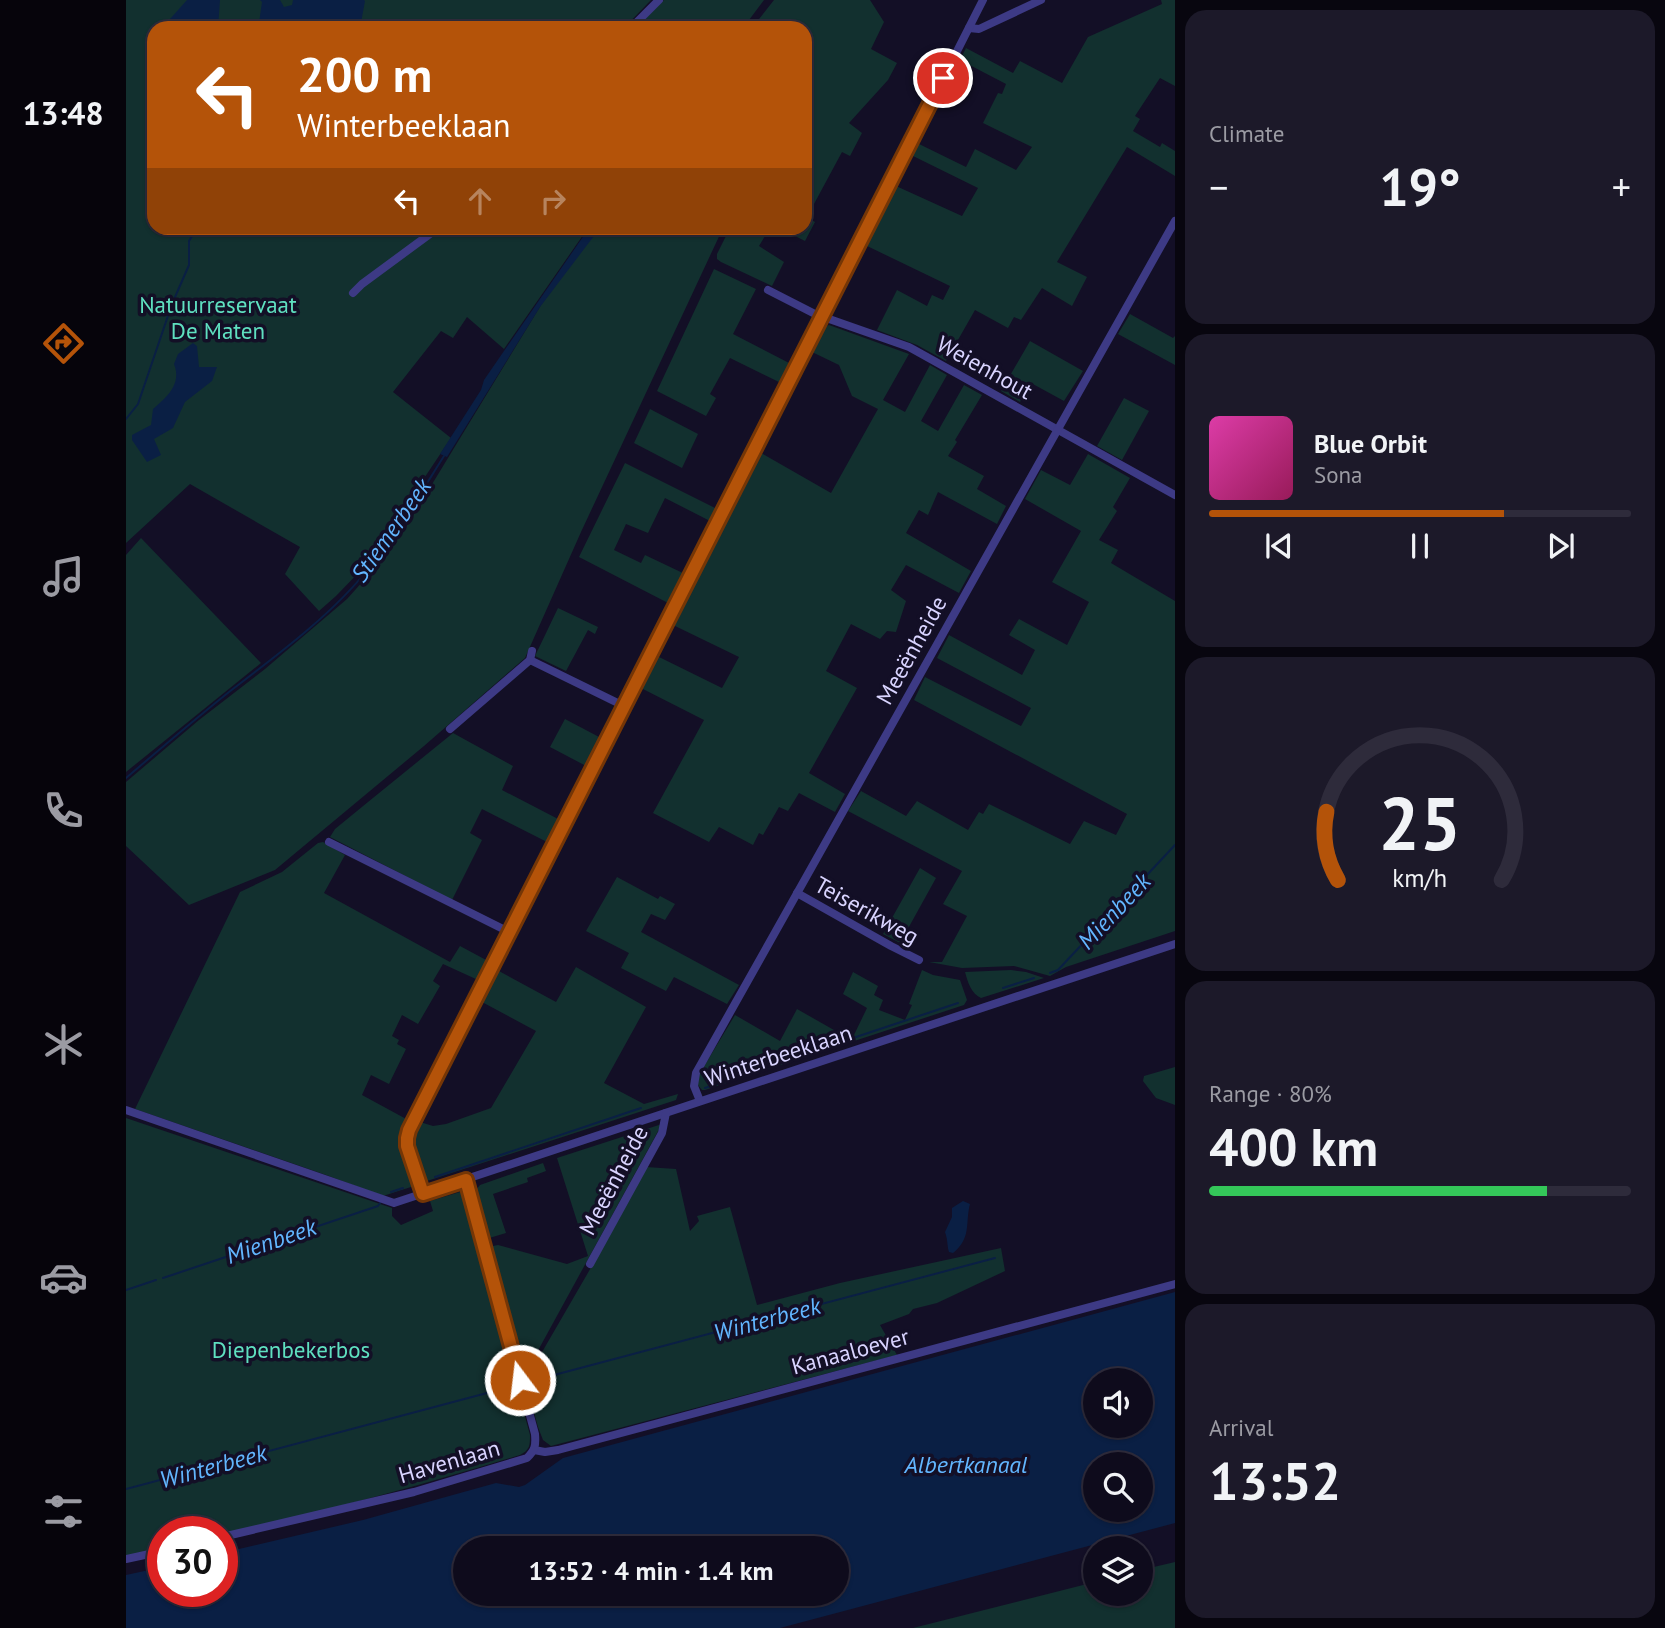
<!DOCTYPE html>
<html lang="en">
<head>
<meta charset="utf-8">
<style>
	body { margin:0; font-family:"PT Sans",sans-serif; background:#1c1929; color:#f1f3f6; height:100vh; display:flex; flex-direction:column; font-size:26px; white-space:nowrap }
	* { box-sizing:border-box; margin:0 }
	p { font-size:23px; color:#9b9ba3 }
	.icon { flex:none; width:38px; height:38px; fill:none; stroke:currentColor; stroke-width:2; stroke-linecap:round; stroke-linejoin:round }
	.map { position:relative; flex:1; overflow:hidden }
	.panel { display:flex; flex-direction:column; gap:10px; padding:10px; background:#08060f; width:490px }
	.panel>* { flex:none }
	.top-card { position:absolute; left:21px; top:21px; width:665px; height:214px; border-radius:21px; box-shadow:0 2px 5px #0004,0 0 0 2px #2e2b3b; background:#b45309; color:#fff; overflow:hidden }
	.controls { position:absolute; left:957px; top:1368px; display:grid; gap:14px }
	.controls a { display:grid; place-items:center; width:70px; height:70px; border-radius:50%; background:#0e0b1c; box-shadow:0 2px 5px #0004,0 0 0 2px #2e2b3b; font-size:35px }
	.speed { position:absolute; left:21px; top:1516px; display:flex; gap:14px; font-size:35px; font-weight:700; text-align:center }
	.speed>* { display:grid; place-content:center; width:91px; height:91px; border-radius:50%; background:#0e0b1c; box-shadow:0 2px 5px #0004,0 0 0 2px #2e2b3b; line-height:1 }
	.speed .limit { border:10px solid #d22; background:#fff; color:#111 }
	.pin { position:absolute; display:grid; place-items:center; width:60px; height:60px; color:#fff; margin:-30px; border:4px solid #fff; border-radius:50%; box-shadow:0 2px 7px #0007 }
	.me { position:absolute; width:77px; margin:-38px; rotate:345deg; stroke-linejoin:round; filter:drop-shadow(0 0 5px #0008) }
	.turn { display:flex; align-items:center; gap:24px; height:147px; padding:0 35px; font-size:32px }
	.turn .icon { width:91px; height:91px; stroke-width:2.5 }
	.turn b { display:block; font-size:49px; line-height:60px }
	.lanes { display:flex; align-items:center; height:66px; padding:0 35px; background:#0003; justify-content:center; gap:35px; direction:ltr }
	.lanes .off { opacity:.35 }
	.big { font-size:52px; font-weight:600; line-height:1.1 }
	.panel .widget { flex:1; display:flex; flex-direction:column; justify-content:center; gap:10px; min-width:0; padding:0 24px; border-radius:21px; background:#1c1929 }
	.panel .dial { align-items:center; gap:0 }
	.dial svg { height:182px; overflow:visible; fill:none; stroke:#2e2b3b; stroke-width:7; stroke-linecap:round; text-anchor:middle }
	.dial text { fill:#f1f3f6; stroke:none }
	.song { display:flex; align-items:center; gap:21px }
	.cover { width:84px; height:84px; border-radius:10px; background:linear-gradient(135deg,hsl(320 70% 55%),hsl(330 70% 35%)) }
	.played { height:7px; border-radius:4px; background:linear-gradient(90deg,#b45309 70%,#2e2b3b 70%) }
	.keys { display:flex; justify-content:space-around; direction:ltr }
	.heat { display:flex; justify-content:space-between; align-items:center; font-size:38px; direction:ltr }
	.charge { height:10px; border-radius:5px; background:linear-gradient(90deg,#34c759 80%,#2e2b3b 0) }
	.trip { position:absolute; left:327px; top:1536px; width:396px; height:70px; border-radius:35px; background:#0e0b1c; box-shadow:0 2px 5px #0004,0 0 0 2px #2e2b3b; font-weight:600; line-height:70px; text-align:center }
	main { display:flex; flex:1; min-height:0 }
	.tab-bar { display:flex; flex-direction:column; width:126px; justify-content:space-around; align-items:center; background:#06040b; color:#9b9ba3 }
	.tab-bar .icon { width:49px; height:49px }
	.tab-bar .selected { color:#b45309 }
	.tab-bar b { font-size:32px; color:#f1f3f6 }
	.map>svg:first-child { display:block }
</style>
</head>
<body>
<main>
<nav class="tab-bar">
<b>13:48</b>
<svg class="icon selected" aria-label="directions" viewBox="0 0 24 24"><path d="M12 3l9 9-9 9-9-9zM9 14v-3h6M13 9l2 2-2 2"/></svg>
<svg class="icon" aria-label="music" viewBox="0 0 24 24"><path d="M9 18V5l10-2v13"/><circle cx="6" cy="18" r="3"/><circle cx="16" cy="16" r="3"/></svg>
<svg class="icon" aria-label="phone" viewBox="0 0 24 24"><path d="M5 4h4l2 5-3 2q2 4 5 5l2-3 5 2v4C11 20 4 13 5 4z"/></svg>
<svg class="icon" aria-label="climate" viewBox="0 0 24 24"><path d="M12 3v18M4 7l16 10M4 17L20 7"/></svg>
<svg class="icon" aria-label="car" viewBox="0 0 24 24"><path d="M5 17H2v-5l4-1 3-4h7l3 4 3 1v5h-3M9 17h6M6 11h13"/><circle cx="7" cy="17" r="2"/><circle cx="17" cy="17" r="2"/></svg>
<svg class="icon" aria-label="filters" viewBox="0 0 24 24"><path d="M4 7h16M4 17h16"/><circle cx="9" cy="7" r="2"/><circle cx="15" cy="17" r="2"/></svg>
</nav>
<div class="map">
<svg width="1049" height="1628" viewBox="0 0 1049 1628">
	<rect width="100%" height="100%" fill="#130f26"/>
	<g fill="#12302f">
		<polygon points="0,0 525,0 498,28 28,28 28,228 462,228 378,349 341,317 327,338 315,331 267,392 325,438 240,565 210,596 193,611 159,574 174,547 64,484 0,543"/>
		<polygon points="538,0 638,0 617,28 510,28"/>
		<polygon points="648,0 744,0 758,22 745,49 771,63 762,80 723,123 736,133 724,156 716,152 681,217 689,222 679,241 653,228 679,228 679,28 626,28"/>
		<polygon points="1035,0 1049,0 1049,86 1034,78 1009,116 1014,119 1007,131 1034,147 1036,143 1049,151 1049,176 1001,147 931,262 961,277 946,306 916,288 895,320 888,317 882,328 849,310 820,361 791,345 751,330 771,290 801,306 806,295 817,300 824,286 739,245 770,186 836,216 852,188 785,155 791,143 840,167 849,149 890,170 906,147 857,123 872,93 876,94 880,84 834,60 840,48 887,73 894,61 936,83 962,37 1036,4"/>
		<polygon points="471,228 597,228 455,532 399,658 298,746 149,870 63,905 0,846 0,782 73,720 139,669 221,599 247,570 280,527 415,305"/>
		<polygon points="604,228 644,228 633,246 658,262 646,286 595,262 591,259 591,254"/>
		<polygon points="588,269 630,289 607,334 665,364 655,383 604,358 584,394 590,398 580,416 531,391"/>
		<polygon points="1004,314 1047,338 1049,336 1049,365 992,334"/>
		<polygon points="703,325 783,354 757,400 779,412 804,365 821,375 795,421 812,431 838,385 856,395 829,440 831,442 822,456 858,476 851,489 880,506 871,524 812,492 802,515 793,510 780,533 845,571 833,593 780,565 765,590 780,601 770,632 761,631 754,639 725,624 700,671 731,688 683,773 719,794 709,812 673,793 662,811 653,807 637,835 633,833 627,845 593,827 583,842 527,813 578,720 513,687 531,656 596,688 613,657 547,625 635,453 705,493 752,409 726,396 713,365 686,352 699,327"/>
		<polygon points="904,341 957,371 938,401 905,383 894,402 875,391"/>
		<polygon points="998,398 1023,411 996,460 971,446"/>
		<polygon points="524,409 572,434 556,468 508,443"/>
		<polygon points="962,454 1004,478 987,507 991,511 973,540 992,550 985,563 1049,601 1049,931 940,967 924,976 888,966 836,968 803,962 816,962 841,916 817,904 836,871 722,811 735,791 780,816 791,801 842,830 853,812 857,814 863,804 944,844 958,821 990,835 1001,814 788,700 799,677 895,726 905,708 811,658 823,635 896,675 909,650 883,635 893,619 941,645 963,602 926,582 955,531 899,499 915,470 944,485"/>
		<polygon points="499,463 593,510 586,522 539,498 522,533 500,524 488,550 515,563 519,555 561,575 544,604 453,557"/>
		<polygon points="15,538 135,663 0,772 0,555"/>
		<polygon points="432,608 472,627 469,634 462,630 440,671 409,656"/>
		<polygon points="439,719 475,738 462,767 424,747"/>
		<polygon points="327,733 387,766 376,790 434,820 423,843 356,809 344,833 356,840 326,900 204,837 209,829 242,802"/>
		<path d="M197,842L219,855L198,893L324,962L334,946L362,961L352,980L317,964L307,981L314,986L292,1024L276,1015L266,1036L273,1040L271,1044L280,1049L263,1084L245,1075L236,1095L282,1120C280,1126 276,1136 276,1143C277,1158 293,1172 285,1187L257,1196L200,1175L9,1109L114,892L156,872L192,843Z"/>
		<polygon points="794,868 810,878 774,943 757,934"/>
		<polygon points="491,877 532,899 534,896 549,904 539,920 525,914 515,932 613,985 601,1004 548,977 540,991 495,968 503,953 460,931"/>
		<path d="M450,967L520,1007L478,1083L518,1104L552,1094L550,1100L301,1181C293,1173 283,1148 285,1137C286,1131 290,1127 294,1122L307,1126L320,1124L365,1108L410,1031L356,1002L371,970L430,1002Z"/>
		<polygon points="796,970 807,975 834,980 841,1000 838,1005 579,1090 576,1090 571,1084 571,1078 609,1015 654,1041 671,1009 722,1038 727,1037 741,1008 717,994 727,972 752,986 748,995 757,1000 753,1010 779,1020 786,1005 783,1004"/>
		<path d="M885,970L900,972L918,978L855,998C845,993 842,983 839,972Z"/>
		<polygon points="1049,1067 1049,1105 1030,1098 1017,1081 1018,1076"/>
		<path d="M0,1118L266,1208V1216L275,1225L307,1211L304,1201L334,1192L338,1193L404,1435C404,1445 404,1450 394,1455C296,1485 197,1512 96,1535V1531H37V1549L0,1557Z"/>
		<polygon points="536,1124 409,1356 412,1359 463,1271 520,1167 550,1169 564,1231 573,1221 571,1216 604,1207 631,1305 714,1283 875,1248 879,1271 811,1303 787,1309 783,1314 754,1325 771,1355 425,1446 417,1440 412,1427 362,1247 372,1245 441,1264 462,1256 431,1158"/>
		<polygon points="417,1163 420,1171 401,1178 402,1182 367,1194 380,1233 360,1239 348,1192 354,1185"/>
		<polygon points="1049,1562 1049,1628 787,1628 969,1582 970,1594 1015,1594 1015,1570"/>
	</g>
	<g fill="#0a1f44" fill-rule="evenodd">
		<polygon points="61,0 94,0 92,28 50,28 44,19"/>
		<polygon points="134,0 154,0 158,7 166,5 167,0 238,0 239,1 234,28 118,28 117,26 133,23 136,2"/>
		<polygon points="463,228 474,228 414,307 321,457 314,454 355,390 358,380"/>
		<path d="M67,343L71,346L73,367H91L86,381L59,402L47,428L28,439L35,455L21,462L6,440V435L25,425L27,409C41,397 56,384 48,364L52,354Z"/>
		<path d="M837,1201L844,1204C839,1222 846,1238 827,1253L823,1252C821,1246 822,1240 819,1232L826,1217V1208Z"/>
		<path d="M1049,1292V1523L654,1628H0V1575L37,1567V1591H96V1553L237,1520L370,1483L393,1487L399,1485L437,1458ZM970,1381H1015V1426H970ZM970,1465H1015V1510H970ZM340,1549H710V1594H340Z"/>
	</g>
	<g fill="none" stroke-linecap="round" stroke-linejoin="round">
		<g stroke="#0a1f44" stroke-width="2">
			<polyline points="0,419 12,404 46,304 63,265 63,241 71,228"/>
			<path d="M0,778C34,749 68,720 103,692C150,656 207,614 243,568C271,533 294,494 318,456"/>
			<polyline points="924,973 932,970 1049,845"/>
			<polyline points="877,988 908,978"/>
			<polyline points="727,1038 832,1003"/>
			<polyline points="579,1088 721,1040"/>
			<polyline points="309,1177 515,1108"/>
			<polyline points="265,1192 277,1188"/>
			<polyline points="37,1278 252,1206 254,1203"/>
			<polyline points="0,1290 30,1280"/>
			<polyline points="413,1379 869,1258"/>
			<polyline points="0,1489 376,1389"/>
		</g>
		<g stroke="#3d3a85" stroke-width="8">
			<polyline points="505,28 533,0"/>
			<polyline points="843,28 853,29 915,0"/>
			<polyline points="642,290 689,314 783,347 1049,495"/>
			<polyline points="227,293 236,284 312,228"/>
			<polyline points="404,660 498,706"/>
			<polyline points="324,729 404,660 406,651"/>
			<polyline points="203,842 385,933"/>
			<polyline points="671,893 765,946 793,960"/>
			<polyline points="574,1101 568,1086 570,1073 1049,221"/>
			<polyline points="0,1110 268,1203 1049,944"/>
			<polyline points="297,1194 281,1146 281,1138 283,1130 857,0"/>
			<polyline points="464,1264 536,1133 540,1113"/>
			<polyline points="408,1450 419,1452 432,1450 1049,1284"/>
			<path d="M96,1537L288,1492L401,1458C409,1450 410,1446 409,1434L340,1180"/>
			<polyline points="0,1559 37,1551"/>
		</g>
	</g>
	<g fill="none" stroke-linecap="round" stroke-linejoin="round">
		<defs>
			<polyline id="route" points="394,1380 340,1180 297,1194 281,1146 281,1138 283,1130 817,78"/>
		</defs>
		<use href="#route" stroke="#753606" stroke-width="18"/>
		<use href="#route" stroke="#b45309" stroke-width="12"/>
	</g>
	<g text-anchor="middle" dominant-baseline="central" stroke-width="7" stroke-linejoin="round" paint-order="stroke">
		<g font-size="23" fill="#5fe0c0" stroke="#130f26">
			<text x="92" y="304">Natuurreservaat<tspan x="92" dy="26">De Maten</tspan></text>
			<text x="165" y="1349">Diepenbekerbos</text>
		</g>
		<g font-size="23" fill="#d9d4ff" stroke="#130f26">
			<text transform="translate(859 367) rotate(29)">Weienhout</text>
			<text transform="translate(785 650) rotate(-61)">Meeënheide</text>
			<text transform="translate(741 910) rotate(29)">Teiserikweg</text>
			<text transform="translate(652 1055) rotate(-18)">Winterbeeklaan</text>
			<text transform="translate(487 1180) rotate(-62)">Meeënheide</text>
			<text transform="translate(724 1351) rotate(-15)">Kanaaloever</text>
			<text transform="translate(323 1461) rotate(-16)">Havenlaan</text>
		</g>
		<g font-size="24" font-style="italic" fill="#62b6ff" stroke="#130f26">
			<text transform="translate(265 530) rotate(-55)">Stiemerbeek</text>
			<text transform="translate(988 911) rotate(-47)">Mienbeek</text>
			<text transform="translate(145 1241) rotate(-19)">Mienbeek</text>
			<text transform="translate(641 1319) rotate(-15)">Winterbeek</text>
			<text x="840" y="1464">Albertkanaal</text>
			<text transform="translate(87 1466) rotate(-15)">Winterbeek</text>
		</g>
	</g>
</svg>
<div class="controls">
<a><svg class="icon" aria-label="sound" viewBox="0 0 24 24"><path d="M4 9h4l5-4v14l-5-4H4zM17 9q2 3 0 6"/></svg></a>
<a><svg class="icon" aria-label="search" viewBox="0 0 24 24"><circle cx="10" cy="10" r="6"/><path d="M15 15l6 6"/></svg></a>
<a><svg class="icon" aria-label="layers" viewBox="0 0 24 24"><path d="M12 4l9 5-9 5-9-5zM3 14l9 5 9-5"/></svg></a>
</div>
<div class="speed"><div class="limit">30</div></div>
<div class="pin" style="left:817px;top:78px;background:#d93025"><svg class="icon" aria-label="arrive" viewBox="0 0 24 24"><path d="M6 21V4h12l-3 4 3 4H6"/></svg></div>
<svg class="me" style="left:394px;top:1380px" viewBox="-20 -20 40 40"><circle r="17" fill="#b45309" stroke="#fff" stroke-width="3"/><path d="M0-11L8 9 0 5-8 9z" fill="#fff"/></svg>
<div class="trip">13:52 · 4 min · 1.4 km</div>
<div class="top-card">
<div class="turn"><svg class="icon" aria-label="left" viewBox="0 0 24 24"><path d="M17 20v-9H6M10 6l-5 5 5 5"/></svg><div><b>200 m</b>Winterbeeklaan</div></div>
<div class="lanes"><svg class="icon" aria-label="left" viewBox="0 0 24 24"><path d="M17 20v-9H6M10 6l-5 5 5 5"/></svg><svg class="icon off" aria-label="ahead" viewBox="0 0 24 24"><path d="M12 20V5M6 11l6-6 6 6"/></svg><svg class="icon off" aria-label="right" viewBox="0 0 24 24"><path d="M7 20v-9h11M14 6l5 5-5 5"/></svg></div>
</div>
</div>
<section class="panel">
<div class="widget"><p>Climate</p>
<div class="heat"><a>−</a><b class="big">19°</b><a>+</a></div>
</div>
<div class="widget">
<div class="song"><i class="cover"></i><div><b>Blue Orbit</b><p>Sona</p></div></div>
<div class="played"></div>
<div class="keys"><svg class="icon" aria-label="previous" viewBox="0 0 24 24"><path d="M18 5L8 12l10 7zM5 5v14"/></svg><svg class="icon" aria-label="pause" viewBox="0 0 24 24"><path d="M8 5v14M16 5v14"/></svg><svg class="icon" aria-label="next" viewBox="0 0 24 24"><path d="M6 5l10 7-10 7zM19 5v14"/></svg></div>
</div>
<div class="widget dial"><svg viewBox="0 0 100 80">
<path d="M14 69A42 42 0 1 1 86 69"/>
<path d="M14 69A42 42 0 0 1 9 39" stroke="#b45309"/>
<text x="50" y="56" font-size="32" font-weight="700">25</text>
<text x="50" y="72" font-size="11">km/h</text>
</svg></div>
<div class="widget"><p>Range · 80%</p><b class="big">400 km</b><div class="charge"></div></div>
<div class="widget"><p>Arrival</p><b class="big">13:52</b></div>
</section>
</main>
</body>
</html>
